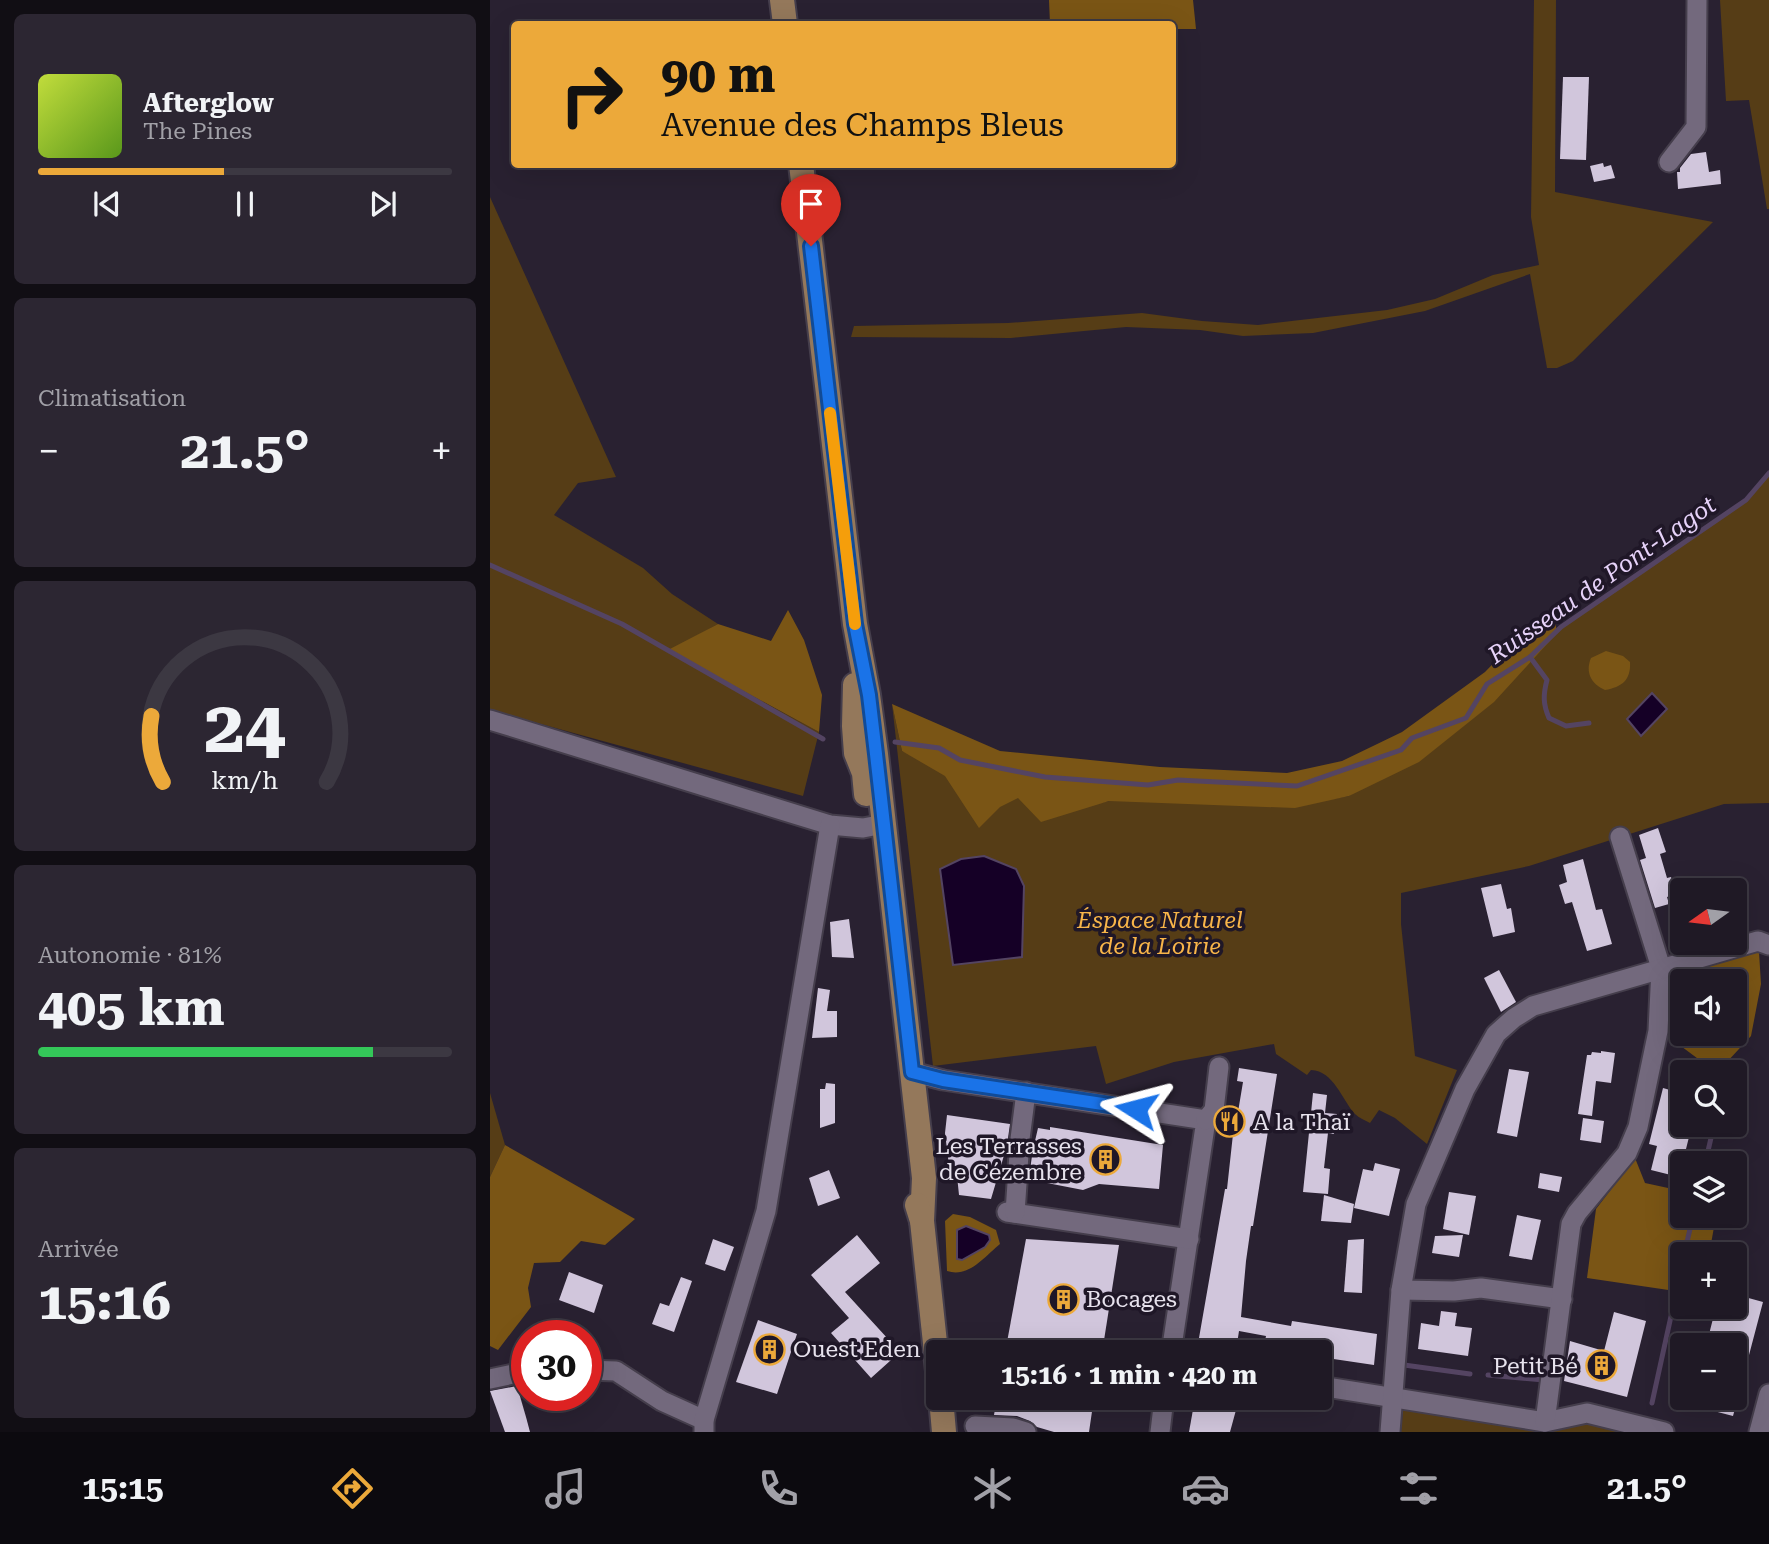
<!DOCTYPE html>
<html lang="fr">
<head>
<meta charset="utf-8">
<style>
	body { margin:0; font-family:"Roboto Serif",serif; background:#2c2632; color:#f1f3f6; height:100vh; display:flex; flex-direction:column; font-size:26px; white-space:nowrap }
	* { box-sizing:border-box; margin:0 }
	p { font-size:23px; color:#a1a0a7 }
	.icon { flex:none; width:38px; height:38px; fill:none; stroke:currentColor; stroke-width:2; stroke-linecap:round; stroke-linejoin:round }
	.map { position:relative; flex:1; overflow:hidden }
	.side { display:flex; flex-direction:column; gap:14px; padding:14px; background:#110e14; width:490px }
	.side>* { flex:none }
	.top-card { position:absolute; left:21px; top:21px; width:665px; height:147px; border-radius:7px; box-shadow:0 7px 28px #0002,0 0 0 2px #3c3842; background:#eca93a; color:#111; overflow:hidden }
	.needle { width:46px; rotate:256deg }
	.tools { position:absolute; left:1180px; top:878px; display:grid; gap:14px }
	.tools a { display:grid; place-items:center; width:77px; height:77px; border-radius:7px; background:#1f1925; box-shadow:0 7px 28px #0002,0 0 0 2px #3c3842; font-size:35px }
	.speed { position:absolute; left:21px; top:1320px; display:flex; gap:14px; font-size:35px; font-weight:700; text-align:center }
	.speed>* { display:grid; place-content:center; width:91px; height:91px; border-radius:50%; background:#1f1925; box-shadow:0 7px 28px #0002,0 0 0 2px #3c3842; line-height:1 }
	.speed .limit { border:10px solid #d22; background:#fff; color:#111 }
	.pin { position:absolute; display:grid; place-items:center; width:60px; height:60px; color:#fff; margin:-72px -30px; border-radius:50% 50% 50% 0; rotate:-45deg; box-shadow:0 0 7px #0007 }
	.pin .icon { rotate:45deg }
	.me { position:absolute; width:77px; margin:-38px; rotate:279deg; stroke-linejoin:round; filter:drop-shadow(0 0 5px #0008) }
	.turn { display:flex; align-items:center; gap:24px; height:147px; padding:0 35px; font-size:32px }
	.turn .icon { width:91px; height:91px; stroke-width:2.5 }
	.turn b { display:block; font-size:49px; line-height:60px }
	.big { font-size:52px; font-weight:700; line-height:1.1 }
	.side .widget { flex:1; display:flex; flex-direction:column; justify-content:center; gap:10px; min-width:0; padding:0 24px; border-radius:10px; background:#2c2632 }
	.side .dial { align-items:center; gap:0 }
	.dial svg { height:182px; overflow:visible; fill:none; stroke:#3c3842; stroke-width:7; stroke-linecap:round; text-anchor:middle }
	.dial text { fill:#f1f3f6; stroke:none }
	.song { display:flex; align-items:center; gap:21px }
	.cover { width:84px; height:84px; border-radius:10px; background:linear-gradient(135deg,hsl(70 70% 55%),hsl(90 70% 35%)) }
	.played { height:7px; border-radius:4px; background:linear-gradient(90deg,#eca93a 45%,#3c3842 45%) }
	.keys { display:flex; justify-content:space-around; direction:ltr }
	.heat { display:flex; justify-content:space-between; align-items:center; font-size:38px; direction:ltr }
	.charge { height:10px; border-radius:5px; background:linear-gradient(90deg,#34c759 81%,#3c3842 0) }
	.trip { position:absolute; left:436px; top:1340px; width:406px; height:70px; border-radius:7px; background:#1f1925; box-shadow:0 7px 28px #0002,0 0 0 2px #3c3842; font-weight:700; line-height:70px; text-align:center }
	.tab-bar { display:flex; height:112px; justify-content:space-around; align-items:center; background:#0c0a0f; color:#a1a0a7 }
	.tab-bar .icon { width:49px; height:49px }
	.tab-bar .current { color:#eca93a }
	.tab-bar b { font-size:32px; color:#f1f3f6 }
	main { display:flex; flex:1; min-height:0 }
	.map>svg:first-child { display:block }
</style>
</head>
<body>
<main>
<section class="side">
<div class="widget">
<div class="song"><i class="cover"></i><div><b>Afterglow</b><p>The Pines</p></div></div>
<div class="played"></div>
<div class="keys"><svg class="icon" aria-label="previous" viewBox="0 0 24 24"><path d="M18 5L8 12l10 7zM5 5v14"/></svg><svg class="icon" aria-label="pause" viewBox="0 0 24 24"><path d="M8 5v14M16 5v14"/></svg><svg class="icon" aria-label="next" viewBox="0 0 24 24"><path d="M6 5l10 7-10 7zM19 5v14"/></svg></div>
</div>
<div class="widget"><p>Climatisation</p>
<div class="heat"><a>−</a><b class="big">21.5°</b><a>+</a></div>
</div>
<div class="widget dial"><svg viewBox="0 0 100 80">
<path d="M14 69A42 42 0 1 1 86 69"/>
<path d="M14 69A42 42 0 0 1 9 40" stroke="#eca93a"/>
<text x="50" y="56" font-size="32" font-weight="700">24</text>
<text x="50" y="72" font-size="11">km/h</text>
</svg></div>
<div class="widget"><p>Autonomie · 81%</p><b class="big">405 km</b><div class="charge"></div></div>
<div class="widget"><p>Arrivée</p><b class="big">15:16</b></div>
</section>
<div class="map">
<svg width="1279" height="1432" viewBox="0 0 1279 1432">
	<rect width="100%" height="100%" fill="#292131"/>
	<g fill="#563d16">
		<polygon points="1044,0 1066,0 1065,192 1223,222 1083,361 1067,368 1057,368 1040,274 935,311 823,333 753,336 710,330 636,327 521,338 361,337 364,326 518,323 652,313 712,321 768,325 897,310 945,299 1003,275 1049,265 1041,217"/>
		<polygon points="1230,0 1279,0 1279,209 1277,209 1259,100 1236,101"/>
		<polygon points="0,197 126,477 88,483 64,515 153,568 182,594 228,624 179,651 329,732 313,796 0,710"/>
		<path d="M1279,473V803L1234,804L1039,866L911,893V924L925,1056L967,1070L937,1144L905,1118L889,1110L880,1123C875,1120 869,1118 865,1114C852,1100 844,1071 821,1070L817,1075L786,1054L784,1044L684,1062L616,1084L606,1046L443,1066L402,704L412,751C470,774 557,818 619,801L843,799L859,796L1047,653L1071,627L1256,500Z"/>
		<polygon points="0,1093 15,1145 0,1177"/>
		<polygon points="914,1398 978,1409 1097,1413 1136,1432 911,1432"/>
	</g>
	<g fill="#7a5515" fill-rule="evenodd">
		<polygon points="559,0 703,0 706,29 683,29 682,24 560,24"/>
		<polygon points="298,610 314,640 332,695 329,732 178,650 228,624 281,641"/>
		<polygon points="1064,614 1067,633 1004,702 929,762 859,796 805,808 619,801 551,822 528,798 510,807 489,828 455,776 412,751 402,704 510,751 670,767 797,773 852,761 912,732 995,672 1031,635"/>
		<path d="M1116,651L1133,656L1140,662C1141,680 1132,687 1115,690C1101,684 1095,672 1101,658Z"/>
		<path d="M1269,952L1271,984L1261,1036L1236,1063L1219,1067L1180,1038L1179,975L1236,957ZM1192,982H1244V1034H1192Z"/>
		<polygon points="15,1145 145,1219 115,1245 91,1241 70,1262 44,1263 38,1288 41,1307 8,1350 0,1346 0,1177"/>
		<polygon points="1145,1158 1155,1183 1192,1191 1192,1216 1226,1216 1219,1255 1192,1255 1192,1292 1097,1278 1106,1209"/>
		<path d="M463,1214L480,1217L506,1230L510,1244C494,1257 479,1278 457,1271L455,1221Z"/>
	</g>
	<g fill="#150026" stroke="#544462" stroke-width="2">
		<polygon points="1162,693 1177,709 1151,736 1137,719"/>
		<polygon points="494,856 526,869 534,886 532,957 463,965 450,869 471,859"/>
		<polygon points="476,1226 499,1235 500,1240 495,1247 472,1260 467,1259 467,1230"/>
	</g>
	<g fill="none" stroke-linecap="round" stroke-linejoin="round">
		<g stroke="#544462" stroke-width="5">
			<polyline points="0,565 132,624 333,739"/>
			<path d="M1040,657L1057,680C1053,695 1053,704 1059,718L1076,726L1099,723"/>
			<polyline points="405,742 449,748 470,760 555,777 658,785 688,780 807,786 911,750 922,738 976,718 997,684 1040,657 1071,627 1256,500 1279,473"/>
			<polyline points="1215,1164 1224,1125"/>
			<polyline points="1194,1255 1203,1216"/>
			<polyline points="914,1365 980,1374"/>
			<polyline points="998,1375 1054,1380"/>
			<polyline points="1162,1403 1192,1266"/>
		</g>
	</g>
	<g fill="#d1c6dc">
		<polygon points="1073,77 1099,77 1096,160 1070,159"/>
		<polygon points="1216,152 1219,172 1230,170 1231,184 1188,189 1187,172 1190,172 1190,168 1201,154"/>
		<polygon points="1113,163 1114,167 1121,165 1125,178 1104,182 1100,166"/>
		<polygon points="1168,828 1176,852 1170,854 1177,878 1181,877 1186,894 1177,897 1179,904 1165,908 1150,860 1156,858 1149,835"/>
		<polygon points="1093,859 1106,910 1112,909 1122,944 1097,951 1082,902 1075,904 1069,885 1077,882 1073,865"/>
		<polygon points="1011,884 1017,909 1021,908 1025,932 1003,937 991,888"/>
		<polygon points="359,919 364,958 342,957 340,922"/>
		<polygon points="1009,970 1026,1002 1011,1012 994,978"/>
		<polygon points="328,988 340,990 337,1011 347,1011 347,1037 322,1038"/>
		<polygon points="1111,1051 1125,1053 1121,1083 1106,1081 1102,1116 1088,1114 1097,1055 1101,1055 1102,1052 1111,1053"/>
		<polygon points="1187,1062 1192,1063 1192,1125 1202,1125 1189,1177 1161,1170 1167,1146 1159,1144 1173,1088 1180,1090"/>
		<polygon points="749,1068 787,1074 763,1226 761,1226 756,1261 751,1317 801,1326 802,1321 887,1334 884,1365 830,1357 830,1353 801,1353 783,1350 785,1343 775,1341 776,1336 749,1331 747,1344 709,1338 735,1189 737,1189 744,1125 741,1125 743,1112 748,1112 753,1082 747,1081"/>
		<polygon points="1019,1069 1039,1072 1027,1137 1007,1133"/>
		<polygon points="336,1083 345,1084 345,1123 330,1128 330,1089 335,1089"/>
		<polygon points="823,1093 837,1095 835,1113 847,1114 844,1134 838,1133 834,1168 840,1169 838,1194 813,1192"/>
		<polygon points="457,1115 520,1124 518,1138 520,1146 517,1152 515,1152 501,1199 469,1195 466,1166 459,1166 455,1133"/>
		<polygon points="1093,1118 1114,1121 1111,1143 1090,1140"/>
		<polygon points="560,1127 673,1145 669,1189 609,1184 593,1190 557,1183 558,1173 540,1170 542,1156 539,1147 542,1141 545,1141 548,1128 560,1130"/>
		<polygon points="885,1163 910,1169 899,1216 864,1208 873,1169 883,1171"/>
		<polygon points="339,1170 350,1198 328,1206 319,1178"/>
		<polygon points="1050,1173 1072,1177 1069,1192 1048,1188"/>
		<polygon points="959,1192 986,1196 979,1235 953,1229"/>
		<polygon points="834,1195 864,1204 861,1223 831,1221"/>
		<polygon points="1027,1215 1051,1220 1042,1260 1019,1256"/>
		<polygon points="367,1235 390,1263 355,1292 410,1352 381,1378 341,1333 359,1318 321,1275"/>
		<polygon points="973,1235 969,1257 942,1253 945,1236"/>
		<polygon points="223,1239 244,1247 235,1271 215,1264"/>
		<polygon points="536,1239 629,1245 612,1353 515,1353"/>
		<polygon points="874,1239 872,1293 854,1292 858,1240"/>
		<polygon points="79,1272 113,1285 104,1313 69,1300"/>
		<polygon points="191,1277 202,1281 184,1332 162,1324 170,1303 179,1306"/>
		<polygon points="1244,1294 1273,1302 1249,1393 1244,1392 1244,1346 1216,1346 1226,1307 1244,1307"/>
		<polygon points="951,1311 967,1313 965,1326 982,1328 978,1356 928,1349 931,1323 949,1326"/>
		<polygon points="1124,1312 1156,1321 1137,1397 1074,1381 1080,1341 1114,1351"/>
		<polygon points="268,1320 307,1334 287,1394 246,1382"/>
		<polygon points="27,1386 36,1417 40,1432 15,1432 0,1391"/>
		<polygon points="507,1398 604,1398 599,1432 564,1432 547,1427 540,1421 527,1416 504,1415"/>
		<polygon points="1193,1398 1248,1398 1243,1416 1193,1403"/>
		<polygon points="704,1404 746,1410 740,1432 699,1432"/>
	</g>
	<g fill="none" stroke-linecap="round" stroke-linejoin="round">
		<defs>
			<g id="minor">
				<polyline points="1179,162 1206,127 1207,0"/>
				<polyline points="0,720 340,825 373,828 394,824"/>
				<polyline points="422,1072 453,1080 716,1120 681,1353"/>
				<polyline points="716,1120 724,1110 729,1067"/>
				<polyline points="530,1139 536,1092"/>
				<polyline points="517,1212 699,1239"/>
				<polyline points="525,1213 529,1154"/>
				<polyline points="911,1290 964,1291 991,1288 1072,1299"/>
				<polyline points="96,1370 126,1371 172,1401 214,1420"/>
				<polyline points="0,1379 37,1371"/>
				<polyline points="830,1386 1055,1422 1097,1413 1174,1432"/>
				<polyline points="1055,1422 1081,1224 1087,1213 1137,1153 1148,1127 1168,1031 1171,968 1130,837"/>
				<polyline points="485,1426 523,1428 536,1432"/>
				<polyline points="214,1432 214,1420 276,1211 340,825"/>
				<polyline points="670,1432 674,1398"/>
				<polyline points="900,1432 911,1290 926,1204 975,1089 1006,1034 1024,1018 1043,1006 1268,941 1279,945"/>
				<polyline points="1269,1432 1279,1394"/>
			</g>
			<g id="major">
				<polyline points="292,0 295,24"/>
				<polyline points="311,164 365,624 378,695 386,754 434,1178 432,1221"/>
				<polyline points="365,685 364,726 366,753 374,773 376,794"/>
				<polyline points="427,1205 432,1221 448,1371"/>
				<polyline points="451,1398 454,1432"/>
			</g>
		</defs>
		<use href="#minor" stroke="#453e4c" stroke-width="23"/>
		<use href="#major" stroke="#453e4c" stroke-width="28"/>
		<use href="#minor" stroke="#73697d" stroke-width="19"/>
		<use href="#major" stroke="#94785b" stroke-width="24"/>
	</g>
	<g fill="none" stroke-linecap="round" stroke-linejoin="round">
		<defs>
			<polyline id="route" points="321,246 365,624 379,695 386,754 422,1072 453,1080 646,1109"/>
		</defs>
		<use href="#route" stroke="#114b97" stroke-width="18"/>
		<use href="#route" stroke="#1a73e8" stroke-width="12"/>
		<polyline stroke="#f59e0b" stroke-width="12" points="340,413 365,624"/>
	</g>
	<defs>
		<symbol id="restaurant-ring" viewBox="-11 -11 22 22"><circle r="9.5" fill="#1f1727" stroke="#eca93a" stroke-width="1.5"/><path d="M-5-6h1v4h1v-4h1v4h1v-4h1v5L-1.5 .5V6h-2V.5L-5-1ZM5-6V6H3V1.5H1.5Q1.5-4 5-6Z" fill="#eca93a"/></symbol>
		<symbol id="building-ring" viewBox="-11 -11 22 22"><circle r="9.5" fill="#1f1727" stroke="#eca93a" stroke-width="1.5"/><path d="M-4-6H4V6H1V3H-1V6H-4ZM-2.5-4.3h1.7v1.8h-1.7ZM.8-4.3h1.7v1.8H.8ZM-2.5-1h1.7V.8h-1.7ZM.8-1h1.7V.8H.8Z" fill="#eca93a"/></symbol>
	</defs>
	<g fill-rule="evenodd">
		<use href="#restaurant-ring" x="722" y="1104" width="35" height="35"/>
		<use href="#building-ring" x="598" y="1142" width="35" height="35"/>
		<use href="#building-ring" x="556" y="1282" width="35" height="35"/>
		<use href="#building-ring" x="262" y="1332" width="35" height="35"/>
		<use href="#building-ring" x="1094" y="1348" width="35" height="35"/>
	</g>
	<g text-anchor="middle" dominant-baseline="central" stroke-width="7" stroke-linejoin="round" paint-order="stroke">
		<g font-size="23" font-style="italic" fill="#f8b549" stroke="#1f1727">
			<text x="670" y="920">Éspace Naturel<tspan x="670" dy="26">de la Loirie</tspan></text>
		</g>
		<g font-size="23" fill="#e7e2ed" stroke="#1f1727" text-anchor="start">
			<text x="763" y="1122">A la Thaï</text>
			<text x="592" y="1146" text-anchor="end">Les Terrasses<tspan x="592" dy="26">de Cézembre</tspan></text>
			<text x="596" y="1299">Bocages</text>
			<text x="303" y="1349">Ouest Eden</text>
			<text x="1088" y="1366" text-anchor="end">Petit Bé</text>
		</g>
		<g font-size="24" font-style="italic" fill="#e6d2f9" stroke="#1f1727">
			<text transform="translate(1112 580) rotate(-35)">Ruisseau de Pont-Lagot</text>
		</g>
	</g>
</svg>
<div class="tools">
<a><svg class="needle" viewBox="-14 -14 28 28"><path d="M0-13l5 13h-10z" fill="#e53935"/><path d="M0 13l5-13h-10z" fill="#a1a0a7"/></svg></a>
<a><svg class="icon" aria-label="sound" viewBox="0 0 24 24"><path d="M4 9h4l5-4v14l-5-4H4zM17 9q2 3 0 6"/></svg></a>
<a><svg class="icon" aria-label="search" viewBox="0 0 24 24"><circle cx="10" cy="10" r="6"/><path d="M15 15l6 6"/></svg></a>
<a><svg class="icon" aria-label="layers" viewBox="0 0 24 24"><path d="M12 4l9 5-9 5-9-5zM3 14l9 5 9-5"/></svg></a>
<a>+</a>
<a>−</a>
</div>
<div class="speed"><div class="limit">30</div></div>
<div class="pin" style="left:321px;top:246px;background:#d93025"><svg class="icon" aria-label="arrive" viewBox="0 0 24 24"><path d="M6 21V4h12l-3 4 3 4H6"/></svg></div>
<svg class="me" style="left:646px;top:1109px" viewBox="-20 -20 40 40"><path d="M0-17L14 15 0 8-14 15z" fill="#1a73e8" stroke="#fff" stroke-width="4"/></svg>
<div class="trip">15:16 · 1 min · 420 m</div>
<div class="top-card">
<div class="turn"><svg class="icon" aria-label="right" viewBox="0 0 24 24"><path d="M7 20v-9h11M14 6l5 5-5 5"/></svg><div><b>90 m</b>Avenue des Champs Bleus</div></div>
</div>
</div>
</main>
<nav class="tab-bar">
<b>15:15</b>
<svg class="icon current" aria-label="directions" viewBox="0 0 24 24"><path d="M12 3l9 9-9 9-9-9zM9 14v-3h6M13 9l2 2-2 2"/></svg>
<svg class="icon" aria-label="music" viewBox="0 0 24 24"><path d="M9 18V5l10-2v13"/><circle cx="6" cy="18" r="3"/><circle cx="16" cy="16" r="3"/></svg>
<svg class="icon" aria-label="phone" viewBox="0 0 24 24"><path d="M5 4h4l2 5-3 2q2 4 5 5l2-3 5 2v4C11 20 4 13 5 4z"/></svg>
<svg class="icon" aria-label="climate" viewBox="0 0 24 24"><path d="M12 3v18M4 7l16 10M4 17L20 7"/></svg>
<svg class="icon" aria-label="car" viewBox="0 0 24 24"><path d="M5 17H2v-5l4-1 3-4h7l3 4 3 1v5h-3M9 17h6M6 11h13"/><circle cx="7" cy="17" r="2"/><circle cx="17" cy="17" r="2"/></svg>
<svg class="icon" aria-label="filters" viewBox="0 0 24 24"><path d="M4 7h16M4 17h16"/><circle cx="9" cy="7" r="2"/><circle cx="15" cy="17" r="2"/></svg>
<b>21.5°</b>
</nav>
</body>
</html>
